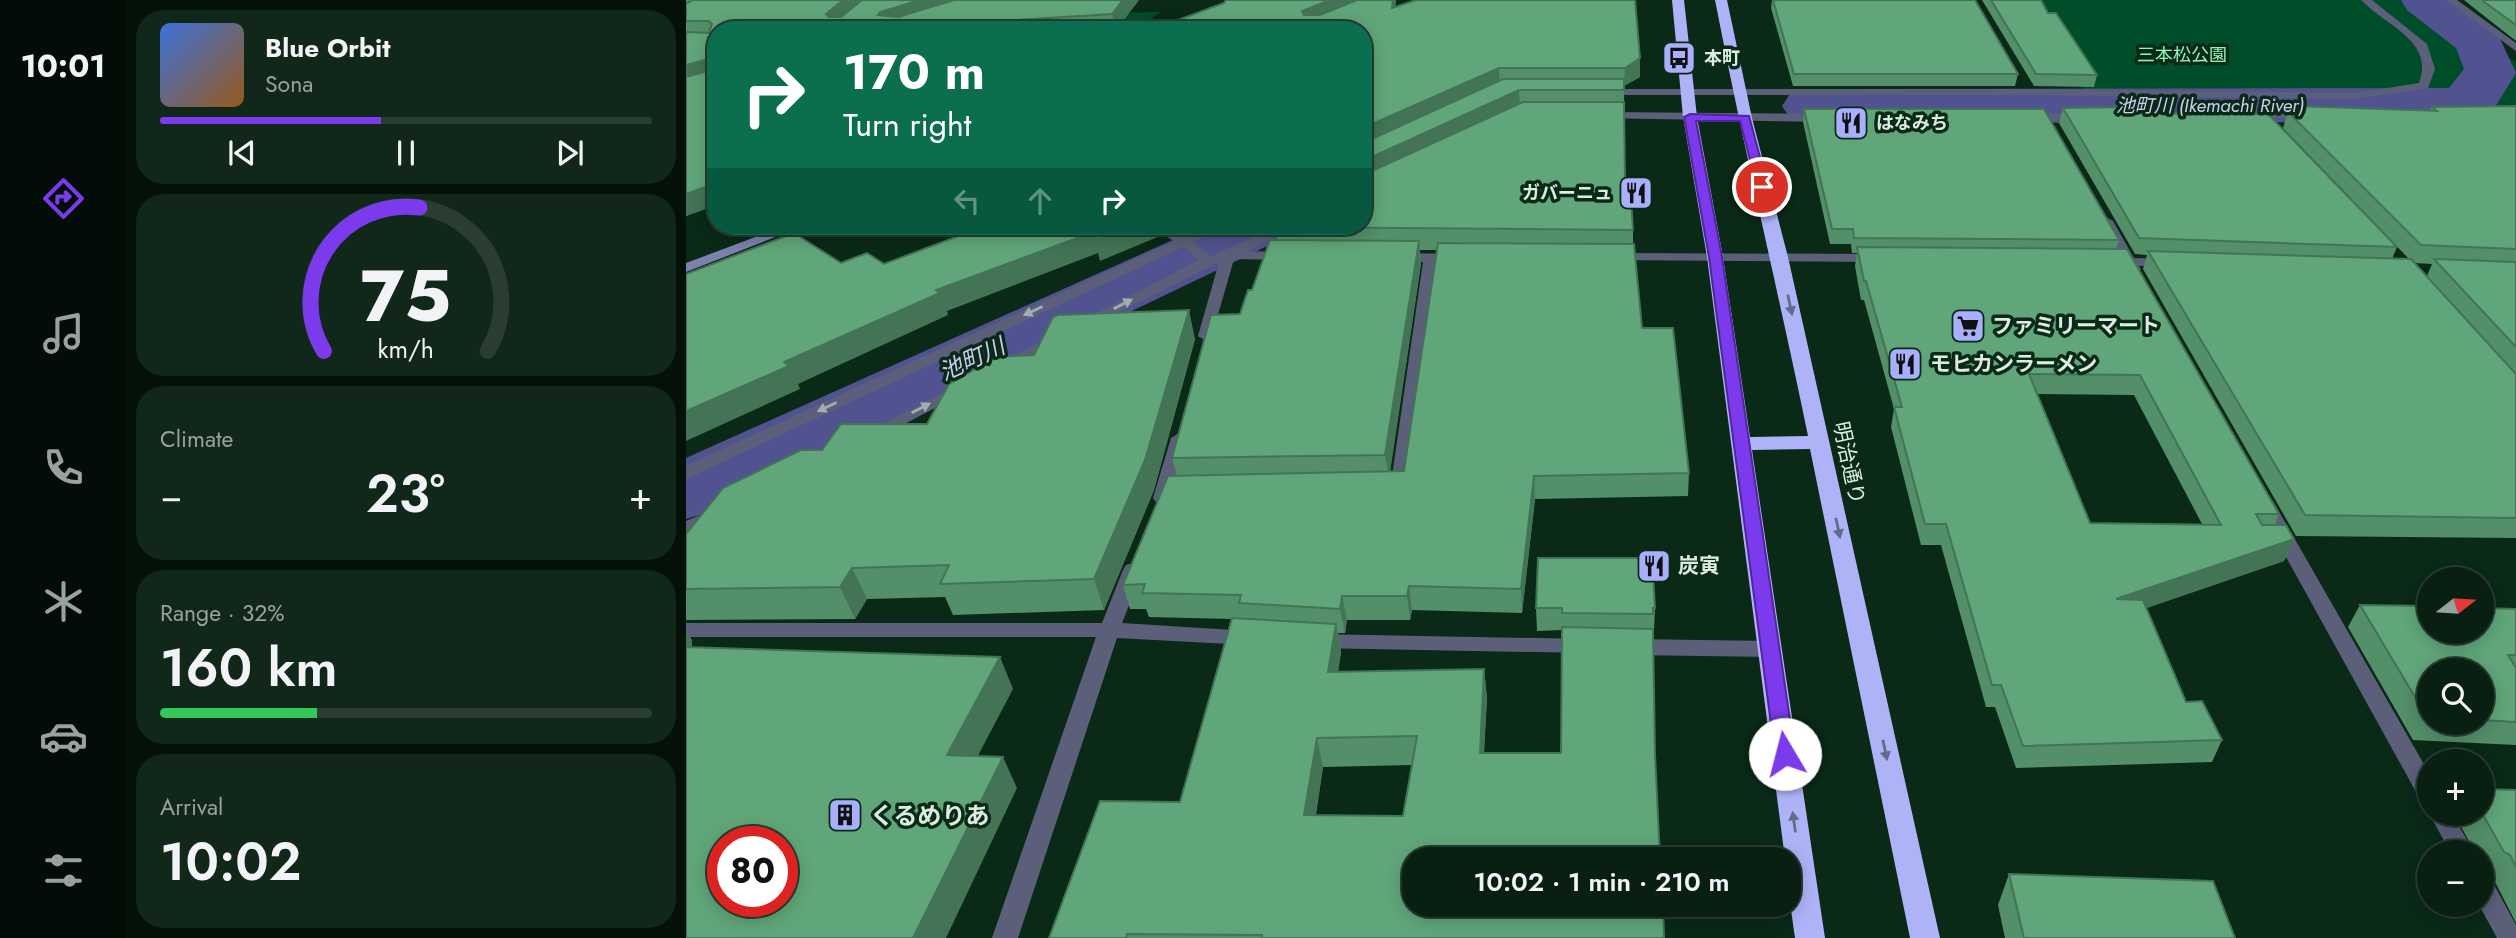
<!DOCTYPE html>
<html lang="en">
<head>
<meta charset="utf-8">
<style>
	body { margin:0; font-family:Jost,"Noto Sans JP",sans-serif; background:#11271a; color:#f1f3f6; height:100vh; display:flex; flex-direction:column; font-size:26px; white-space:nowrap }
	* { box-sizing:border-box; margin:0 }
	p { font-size:23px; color:#98a29f }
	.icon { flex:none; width:38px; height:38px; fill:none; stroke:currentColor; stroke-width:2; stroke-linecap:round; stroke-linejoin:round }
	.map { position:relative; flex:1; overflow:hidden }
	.panel { display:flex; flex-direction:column; gap:10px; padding:10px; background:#041109; width:560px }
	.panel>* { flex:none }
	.top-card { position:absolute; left:21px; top:21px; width:665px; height:214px; border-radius:28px; box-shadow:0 4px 18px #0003,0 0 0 2px #293d31; background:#0b6e4f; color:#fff; overflow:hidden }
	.needle { width:46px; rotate:73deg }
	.buttons { position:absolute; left:1731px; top:567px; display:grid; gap:14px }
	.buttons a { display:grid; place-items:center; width:77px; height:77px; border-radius:50%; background:#081f11; box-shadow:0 4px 18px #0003,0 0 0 2px #293d31; font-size:35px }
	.speed { position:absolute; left:21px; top:826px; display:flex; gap:14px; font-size:35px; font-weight:700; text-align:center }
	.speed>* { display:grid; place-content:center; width:91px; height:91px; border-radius:50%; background:#081f11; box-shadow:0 4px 18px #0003,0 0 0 2px #293d31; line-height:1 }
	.speed .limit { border:10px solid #d22; background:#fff; color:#111 }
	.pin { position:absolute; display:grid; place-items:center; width:60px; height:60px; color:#fff; margin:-30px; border:4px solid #fff; border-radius:50%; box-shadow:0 2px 7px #0007 }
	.me { position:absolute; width:77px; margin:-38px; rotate:352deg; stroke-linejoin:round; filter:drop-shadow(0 0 5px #0008) }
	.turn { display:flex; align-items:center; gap:24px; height:147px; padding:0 21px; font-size:32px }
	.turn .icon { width:91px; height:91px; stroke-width:2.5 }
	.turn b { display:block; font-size:49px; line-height:60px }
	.lanes { display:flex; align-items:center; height:66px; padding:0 21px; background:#0003; justify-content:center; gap:35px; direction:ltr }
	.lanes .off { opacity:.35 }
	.big { font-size:52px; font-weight:600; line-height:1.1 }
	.panel .card { flex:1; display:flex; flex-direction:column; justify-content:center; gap:10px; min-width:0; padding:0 24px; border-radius:28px; background:#11271a }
	.panel .dial { align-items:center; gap:0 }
	.dial svg { height:182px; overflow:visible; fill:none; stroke:#293d31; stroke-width:7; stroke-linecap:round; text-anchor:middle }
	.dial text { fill:#f1f3f6; stroke:none }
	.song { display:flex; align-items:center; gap:21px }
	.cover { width:84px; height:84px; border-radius:10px; background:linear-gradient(135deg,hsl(220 70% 55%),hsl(30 70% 35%)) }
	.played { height:7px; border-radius:4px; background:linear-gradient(90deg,#7c3aed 45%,#293d31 45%) }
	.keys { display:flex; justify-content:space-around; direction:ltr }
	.heat { display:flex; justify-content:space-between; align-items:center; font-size:38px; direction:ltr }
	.charge { height:10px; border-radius:5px; background:linear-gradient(90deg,#34c759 32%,#293d31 0) }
	.trip { position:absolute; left:716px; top:847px; width:399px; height:70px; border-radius:28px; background:#081f11; box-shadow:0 4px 18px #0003,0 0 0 2px #293d31; font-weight:600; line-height:70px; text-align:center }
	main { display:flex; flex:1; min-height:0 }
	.menu { display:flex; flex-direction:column; width:126px; justify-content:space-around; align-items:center; background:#030c07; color:#98a29f }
	.menu .icon { width:49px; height:49px }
	.menu .on { color:#7c3aed }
	.menu b { font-size:32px; color:#f1f3f6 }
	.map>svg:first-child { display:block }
</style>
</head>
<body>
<main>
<nav class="menu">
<b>10:01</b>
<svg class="icon on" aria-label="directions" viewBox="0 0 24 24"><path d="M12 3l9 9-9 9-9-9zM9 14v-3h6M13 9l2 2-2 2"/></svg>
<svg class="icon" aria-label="music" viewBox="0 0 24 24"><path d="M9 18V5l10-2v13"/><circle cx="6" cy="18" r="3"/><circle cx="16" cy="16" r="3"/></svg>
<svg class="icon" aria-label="phone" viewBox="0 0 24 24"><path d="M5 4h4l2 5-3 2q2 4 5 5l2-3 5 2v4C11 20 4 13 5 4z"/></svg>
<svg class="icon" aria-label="climate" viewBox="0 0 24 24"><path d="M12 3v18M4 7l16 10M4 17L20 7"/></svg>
<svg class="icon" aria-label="car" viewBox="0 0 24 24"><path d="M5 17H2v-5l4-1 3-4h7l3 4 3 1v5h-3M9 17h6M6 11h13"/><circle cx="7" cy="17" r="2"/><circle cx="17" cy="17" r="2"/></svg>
<svg class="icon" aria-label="filters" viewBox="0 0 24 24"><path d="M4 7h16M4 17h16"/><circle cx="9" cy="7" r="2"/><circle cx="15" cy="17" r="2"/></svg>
</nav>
<section class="panel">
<div class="card">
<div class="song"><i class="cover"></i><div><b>Blue Orbit</b><p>Sona</p></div></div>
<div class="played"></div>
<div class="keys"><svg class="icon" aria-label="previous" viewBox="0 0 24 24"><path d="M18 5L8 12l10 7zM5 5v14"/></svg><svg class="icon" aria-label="pause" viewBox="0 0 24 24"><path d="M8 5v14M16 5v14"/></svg><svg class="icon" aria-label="next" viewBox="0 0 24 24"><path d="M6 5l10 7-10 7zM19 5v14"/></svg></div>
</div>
<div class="card dial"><svg viewBox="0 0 100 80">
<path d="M14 69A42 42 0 1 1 86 69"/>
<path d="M14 69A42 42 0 0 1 56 6" stroke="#7c3aed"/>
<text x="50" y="56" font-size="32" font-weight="700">75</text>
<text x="50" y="72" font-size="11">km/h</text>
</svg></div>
<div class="card"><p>Climate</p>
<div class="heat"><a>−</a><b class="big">23°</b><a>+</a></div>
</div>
<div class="card"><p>Range · 32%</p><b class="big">160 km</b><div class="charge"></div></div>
<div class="card"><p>Arrival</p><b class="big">10:02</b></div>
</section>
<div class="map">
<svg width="1830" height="938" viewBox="0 0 1830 938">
	<rect width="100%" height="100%" fill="#0a2917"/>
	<g fill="#004d29">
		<polygon points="1341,0 1730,0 1830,62 1830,105 1413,113"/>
		<polygon points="474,12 453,28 455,30 414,30 422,13"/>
	</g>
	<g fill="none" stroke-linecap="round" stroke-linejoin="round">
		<g fill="#515390" fill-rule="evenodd">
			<polygon points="1715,0 1768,0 1810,30 1830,73 1806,112 1772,122 1124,123 1104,118 1096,106 1104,94 1124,89 1763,88 1778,69 1770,48 1721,10"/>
			<polygon points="518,226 603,226 594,240 30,510 0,519 0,458"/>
		</g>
		<g fill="#5c5f7a" fill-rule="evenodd">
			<path d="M1675,0H1686L1741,44L1749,69L1742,88L1670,99L1342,95H915L909,92L915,89H1342L1670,93L1733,83C1749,41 1700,26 1675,0Z"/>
			<polygon points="1760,0 1771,0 1830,43 1830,51"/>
			<polygon points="917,112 1141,114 1147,118 1141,122 913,118 911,116"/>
			<polygon points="1561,112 1624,111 1630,115 1624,119 1557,118 1555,116"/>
			<polygon points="1340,114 1396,113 1402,117 1396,121 1336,120 1334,118"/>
			<polygon points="1420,217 1427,221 1448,258 1480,259 1485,260 1485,266 1453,266 1455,270 1448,274 1443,273 1438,266 1419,264 1419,258 1434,257 1413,221"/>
			<polygon points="463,226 480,226 499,236 521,226 538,226 508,242 524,256 593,226 610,226 561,251 601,252 608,256 601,260 548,259 525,339 520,341 512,336 533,262 403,327 393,327 390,324 513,260 497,247 0,479 0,466 488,241"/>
			<polygon points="713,253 773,254 780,258 773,262 752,262 722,488 719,492 708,494 699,488 705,483 737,262 708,260 708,254"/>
			<polygon points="927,253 1193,254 1200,258 1193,262 922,260 920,257"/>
			<polygon points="370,334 378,339 375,342 324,369 312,369 310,366"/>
			<polygon points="277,382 285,387 283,390 190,439 184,440 176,435"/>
			<polygon points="493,433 501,438 485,498 482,502 470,502 467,498 485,438"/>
			<polygon points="1578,495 1587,501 1743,773 1743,803 1735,801 1569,501"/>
			<polygon points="28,509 37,515 34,519 0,535 0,521"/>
			<polygon points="447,563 454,565 457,570 436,623 563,631 570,633 573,638 570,643 563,645 431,638 332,938 306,938 410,637 0,637 0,623 416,623 437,570 440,565"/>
			<polygon points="630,634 899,639 906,641 909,646 906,651 899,653 630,648 623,646 620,641 623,636"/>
			<polygon points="945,639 1085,641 1092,644 1095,649 1092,654 1085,657 945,655 938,652 935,647 938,642"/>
			<polygon points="1743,813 1766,814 1788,852 1764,852"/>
			<polygon points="1796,876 1805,879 1830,925 1830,938 1811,938 1793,905 1796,905"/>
		</g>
		<polygon fill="#7d81ad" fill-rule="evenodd" points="99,226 118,226 0,272 0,263"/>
		<path fill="#aeb3f8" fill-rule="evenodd" d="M986,0H998L1011,117L1037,257L1064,437L1122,436C1092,290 1057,146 1029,0H1041L1066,118L1102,257L1254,938H1224L1124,449L1066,450L1139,938H1109L1102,889V859H1099L1021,257L997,117Z"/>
	</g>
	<g fill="#538f69" fill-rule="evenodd">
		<polygon points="0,0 453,0 430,30 30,30 30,205 0,216"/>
		<polygon points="1086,0 1289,0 1332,74 1329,86 1107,86 1085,8"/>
		<polygon points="1296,0 1355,0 1362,13 1411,75 1408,87 1348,86"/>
		<polygon points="1778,0 1830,0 1830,41 1793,12"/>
		<path d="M710,7L954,58V77L938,86L939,183L947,230V244L956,328L1003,473L1002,496L849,499L836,613L726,610L724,620H661L659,633H652L655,652L652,672L798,669L801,698L798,753H875L876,630L851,631L850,608H969L968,630H967L969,754L978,938H363L494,802L546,619L463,617L460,609H444L437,585L491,476L486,458L566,290L591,240L589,227L677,226ZM734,250H751L718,471H704L735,264ZM726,765L717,816L630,815L637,767Z"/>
		<path d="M1609,106L1744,110L1746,107L1830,106V538L1610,536L1457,269L1461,255L1449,254L1373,123L1377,108L1448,113L1711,247L1706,259H1723L1597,128L1602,112H1607ZM1729,263L1746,264L1741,276Z"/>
		<path d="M1118,109L1433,240L1430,249L1593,514L1589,525L1608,539L1598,561L1460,608L1500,702L1536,740L1526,762L1330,768L1309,707H1300L1255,545H1235L1205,427L1208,409L1178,300H1175L1169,266L1171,253H1166L1165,244H1144L1117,122ZM1351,394L1448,395L1516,524L1404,523Z"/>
		<polygon points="485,226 515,226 503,231 495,231"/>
		<polygon points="531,226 587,226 569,233 532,232"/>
		<polygon points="509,339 468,490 418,610 267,615 259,597 181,599 169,619 0,620 0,534 136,450 241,424 348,355"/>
		<path d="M1674,605L1830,609V745L1727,740L1662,627ZM1743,670H1796V723H1743Z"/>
		<polygon points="1830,790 1830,923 1807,878 1801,875 1796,864 1796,852 1789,852 1768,814 1796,814"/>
		<polygon points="1323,874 1549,938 1319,938 1312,905"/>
	</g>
	<g fill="#437455">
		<polygon points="157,0 181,0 146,30 140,14"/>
		<polygon points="234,0 290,0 199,28 192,15 194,12"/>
		<polygon points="437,0 453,0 430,30 426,14"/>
		<polygon points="644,0 688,0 619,29 616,11"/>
		<polygon points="707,0 710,0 710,2 708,26 706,8"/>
		<polygon points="954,58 954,77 938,86 939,68"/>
		<polygon points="22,59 29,75 0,83 0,65"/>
		<polygon points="813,68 814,87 677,149 677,128"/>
		<polygon points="833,90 834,109 677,182 677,161"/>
		<polygon points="30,183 30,205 0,216 0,194"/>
		<polygon points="442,226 472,226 474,236 414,261 412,253 261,311 262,315 112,384 114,389 0,441 0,411 98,362 250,290 413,230"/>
		<polygon points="502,226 515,226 503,231"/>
		<polygon points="568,226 587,226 569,233"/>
		<polygon points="733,241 735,264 703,479 699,455"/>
		<polygon points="503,310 509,339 468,490 418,610 408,579"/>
		<polygon points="848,476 849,499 836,613 835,589"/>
		<polygon points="1608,539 1598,561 1423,621 1430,599"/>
		<polygon points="166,568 181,599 169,619 154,587"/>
		<polygon points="723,586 726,610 724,620 721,596"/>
		<polygon points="656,596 661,620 659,633 654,609"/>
		<polygon points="650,624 655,652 648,701 642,672"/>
		<polygon points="0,630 6,640 6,678 0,669"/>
		<polygon points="314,657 327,689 276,786 261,755"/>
		<polygon points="798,669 801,698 796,782 794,753"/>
		<polygon points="631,738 637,767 625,844 618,815"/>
		<polygon points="317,757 331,788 260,938 227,938"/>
	</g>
	<g fill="#60a67a" stroke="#437455" stroke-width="2" fill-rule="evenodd">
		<polygon points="7,0 157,0 140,14 143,17 155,17 176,0 234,0 194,12 192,15 212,17 268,0 437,0 426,14 166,30 30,30 30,183 0,194 0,77 25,70 25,61 22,59 0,65 0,32 23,33 26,24 23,21 0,21 0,4"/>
		<polygon points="540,0 644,0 616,11 618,15 634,15 671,0 707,0 706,8 730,0 949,0 954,58 939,68 813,68 677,128 677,30 465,30 538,3"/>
		<polygon points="1087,0 1289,0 1332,74 1108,74"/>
		<polygon points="1305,0 1355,0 1362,13 1370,13 1411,75 1350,74"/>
		<polygon points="1797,0 1830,0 1830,25 1797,1"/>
		<polygon points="817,79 938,79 938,90 833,90 677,161 677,143"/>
		<polygon points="837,102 938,102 939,183 944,183 947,230 589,227 589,226 677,226 677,175"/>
		<polygon points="1609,106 1751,111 1746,107 1830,106 1830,249 1735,245 1602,112 1614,112"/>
		<polygon points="1443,107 1448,113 1582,114 1711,247 1453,238 1377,108"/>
		<polygon points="1118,109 1358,109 1433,240 1168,238 1167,229 1146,229"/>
		<polygon points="299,226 442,226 409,240 413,230 250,290 254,293 98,362 103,366 0,411 0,274 108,233 155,263 181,253 198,264"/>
		<polygon points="584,240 733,241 699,455 486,458 525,315 554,314 562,290 566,290"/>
		<polygon points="752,243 948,244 956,328 987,328 1003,473 848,476 835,589 723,586 721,596 656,596 654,609 553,603 555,595 456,593 459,584 437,585 482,476 718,471"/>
		<path d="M1171,247L1441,249L1593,514H1570L1576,525H1600L1608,539L1430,599L1457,600L1500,702L1516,701L1536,740L1337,746L1315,685H1306L1260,524H1239L1208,407H1216L1180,281H1178ZM1343,374L1454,375L1535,525L1404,523Z"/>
		<polygon points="1462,251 1725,259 1830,374 1830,518 1619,515"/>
		<polygon points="1748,259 1830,262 1830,347"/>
		<polygon points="503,310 459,460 408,579 254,584 263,565 166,568 154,587 0,589 0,534 37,488 115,450 136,450 155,424 241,424 263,384 310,357 348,355 367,317 372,315"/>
		<polygon points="852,558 966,558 969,608 967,608 967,614 876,613 876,608 850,608"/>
		<polygon points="1674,605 1743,606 1743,632 1796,632 1796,608 1830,609 1830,655 1822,655 1830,668 1830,722 1796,720 1796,670 1743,670 1743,717 1741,717"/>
		<path d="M546,618L650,624L642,672L798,669L794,753H875L876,627L967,629L969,754L974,859H728V905H977L978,938H576V935L441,934L440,938H363L414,801L494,802ZM731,736L717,816L618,815L631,738Z"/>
		<path d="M0,647L314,657L261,755L317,757L227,938H0ZM37,842H96V901H37Z"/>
		<polygon points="1796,789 1830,790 1830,867 1824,855 1818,852 1796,813"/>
		<polygon points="1323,874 1527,881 1549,938 1338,938"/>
	</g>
	<defs><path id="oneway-solid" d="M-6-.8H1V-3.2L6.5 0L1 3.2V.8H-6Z" transform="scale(1.75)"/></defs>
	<g fill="#a2adb2">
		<use href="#oneway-solid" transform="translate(437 304) rotate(-27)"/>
		<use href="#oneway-solid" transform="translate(347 311) rotate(155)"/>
		<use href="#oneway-solid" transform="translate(141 407) rotate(155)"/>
		<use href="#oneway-solid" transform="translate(235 408) rotate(-27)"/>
	</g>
	<g fill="#5c6e88">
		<use href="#oneway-solid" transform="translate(1104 305) rotate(78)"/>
		<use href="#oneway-solid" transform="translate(1152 528) rotate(78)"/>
		<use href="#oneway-solid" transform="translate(1199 750) rotate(78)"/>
		<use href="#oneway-solid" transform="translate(1108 822) rotate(-98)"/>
	</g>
	<polygon fill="#7c3aed" stroke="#51269a" stroke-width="2" points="1004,114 1063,116 1082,187 1076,191 1071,187 1054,121 1010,121 1036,257 1109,754 1106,759 1099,762 1092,759 1089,754 1023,257 998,117"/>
	<defs>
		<symbol id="bus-square" viewBox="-11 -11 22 22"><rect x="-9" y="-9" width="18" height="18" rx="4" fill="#aaaffb" stroke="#0a2917"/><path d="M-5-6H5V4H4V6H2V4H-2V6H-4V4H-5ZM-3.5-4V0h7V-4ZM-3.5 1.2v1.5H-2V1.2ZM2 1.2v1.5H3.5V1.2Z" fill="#111"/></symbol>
		<symbol id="restaurant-square" viewBox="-11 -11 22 22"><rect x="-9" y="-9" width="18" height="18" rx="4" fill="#aaaffb" stroke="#0a2917"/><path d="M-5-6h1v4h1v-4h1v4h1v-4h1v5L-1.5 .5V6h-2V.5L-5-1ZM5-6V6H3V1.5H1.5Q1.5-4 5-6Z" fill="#111"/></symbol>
		<symbol id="supermarket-square" viewBox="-11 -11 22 22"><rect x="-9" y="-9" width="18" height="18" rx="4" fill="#aaaffb" stroke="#0a2917"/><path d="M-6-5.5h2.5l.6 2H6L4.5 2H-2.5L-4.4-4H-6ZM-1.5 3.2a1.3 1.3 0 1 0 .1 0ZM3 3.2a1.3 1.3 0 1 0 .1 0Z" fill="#111"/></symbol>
		<symbol id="building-square" viewBox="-11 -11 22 22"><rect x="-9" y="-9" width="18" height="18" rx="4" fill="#aaaffb" stroke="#0a2917"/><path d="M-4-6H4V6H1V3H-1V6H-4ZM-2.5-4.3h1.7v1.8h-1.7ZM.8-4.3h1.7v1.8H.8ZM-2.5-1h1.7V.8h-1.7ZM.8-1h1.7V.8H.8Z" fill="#111"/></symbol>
	</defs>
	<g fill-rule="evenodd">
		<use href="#bus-square" x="974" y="39" width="38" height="38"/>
		<use href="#restaurant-square" x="1146" y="104" width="38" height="38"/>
		<use href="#restaurant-square" x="931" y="174" width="38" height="38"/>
		<use href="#supermarket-square" x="1263" y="307" width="38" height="38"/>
		<use href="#restaurant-square" x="1200" y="345" width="38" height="38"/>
		<use href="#restaurant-square" x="949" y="547" width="38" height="38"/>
		<use href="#building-square" x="140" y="796" width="38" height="38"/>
	</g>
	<g text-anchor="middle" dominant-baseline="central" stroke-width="7" stroke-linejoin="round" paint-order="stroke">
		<g font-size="18" fill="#92f5b6" stroke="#0a2917">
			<text x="1496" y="55">三本松公園</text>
		</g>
		<g font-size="18" font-weight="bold" fill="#dbece0" stroke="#0a2917" text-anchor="start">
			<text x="1018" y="58">本町</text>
			<text x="1190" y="123">はなみち</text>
			<text x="926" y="193" text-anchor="end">ガバーニュ</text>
		</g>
		<g font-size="19" font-style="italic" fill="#cacdf2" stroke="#0a2917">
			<text x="1524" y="105">池町川 (Ikemachi River)</text>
		</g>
		<g font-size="21" font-weight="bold" fill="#dbece0" stroke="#0a2917" text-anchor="start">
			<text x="1306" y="326">ファミリーマート</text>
			<text x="1244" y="364">モヒカンラーメン</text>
			<text x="992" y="566">炭寅</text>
		</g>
		<g font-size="21" fill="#dbece0" stroke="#0a2917">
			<text transform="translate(1163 463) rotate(78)">明治通り</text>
		</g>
		<g font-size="23" font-style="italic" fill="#cacdf2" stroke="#0a2917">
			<text transform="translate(286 359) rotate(-25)">池町川</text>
		</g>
		<g font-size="24" font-weight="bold" fill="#dbece0" stroke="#0a2917" text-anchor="start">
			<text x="184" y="815">くるめりあ</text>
		</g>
	</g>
</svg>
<div class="buttons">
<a><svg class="needle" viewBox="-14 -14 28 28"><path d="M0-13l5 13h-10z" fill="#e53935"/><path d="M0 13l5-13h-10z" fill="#98a29f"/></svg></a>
<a><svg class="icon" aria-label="search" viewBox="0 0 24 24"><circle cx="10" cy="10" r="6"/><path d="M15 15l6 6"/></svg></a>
<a>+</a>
<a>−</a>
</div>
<div class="speed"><div class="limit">80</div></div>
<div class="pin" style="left:1076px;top:187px;background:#d93025"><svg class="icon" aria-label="arrive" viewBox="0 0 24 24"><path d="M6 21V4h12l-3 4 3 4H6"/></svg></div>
<svg class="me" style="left:1099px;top:754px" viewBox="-20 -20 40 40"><circle r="19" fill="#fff"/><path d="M0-13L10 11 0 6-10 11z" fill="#7c3aed"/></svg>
<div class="trip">10:02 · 1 min · 210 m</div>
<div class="top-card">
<div class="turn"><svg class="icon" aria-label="right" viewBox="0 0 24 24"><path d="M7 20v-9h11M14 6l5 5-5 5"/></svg><div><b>170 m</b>Turn right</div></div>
<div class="lanes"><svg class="icon off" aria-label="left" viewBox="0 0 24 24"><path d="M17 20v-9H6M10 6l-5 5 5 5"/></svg><svg class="icon off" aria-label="ahead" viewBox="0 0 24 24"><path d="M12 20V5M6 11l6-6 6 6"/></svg><svg class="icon" aria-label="right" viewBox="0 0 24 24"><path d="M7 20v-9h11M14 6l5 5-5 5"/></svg></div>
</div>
</div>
</main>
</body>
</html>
